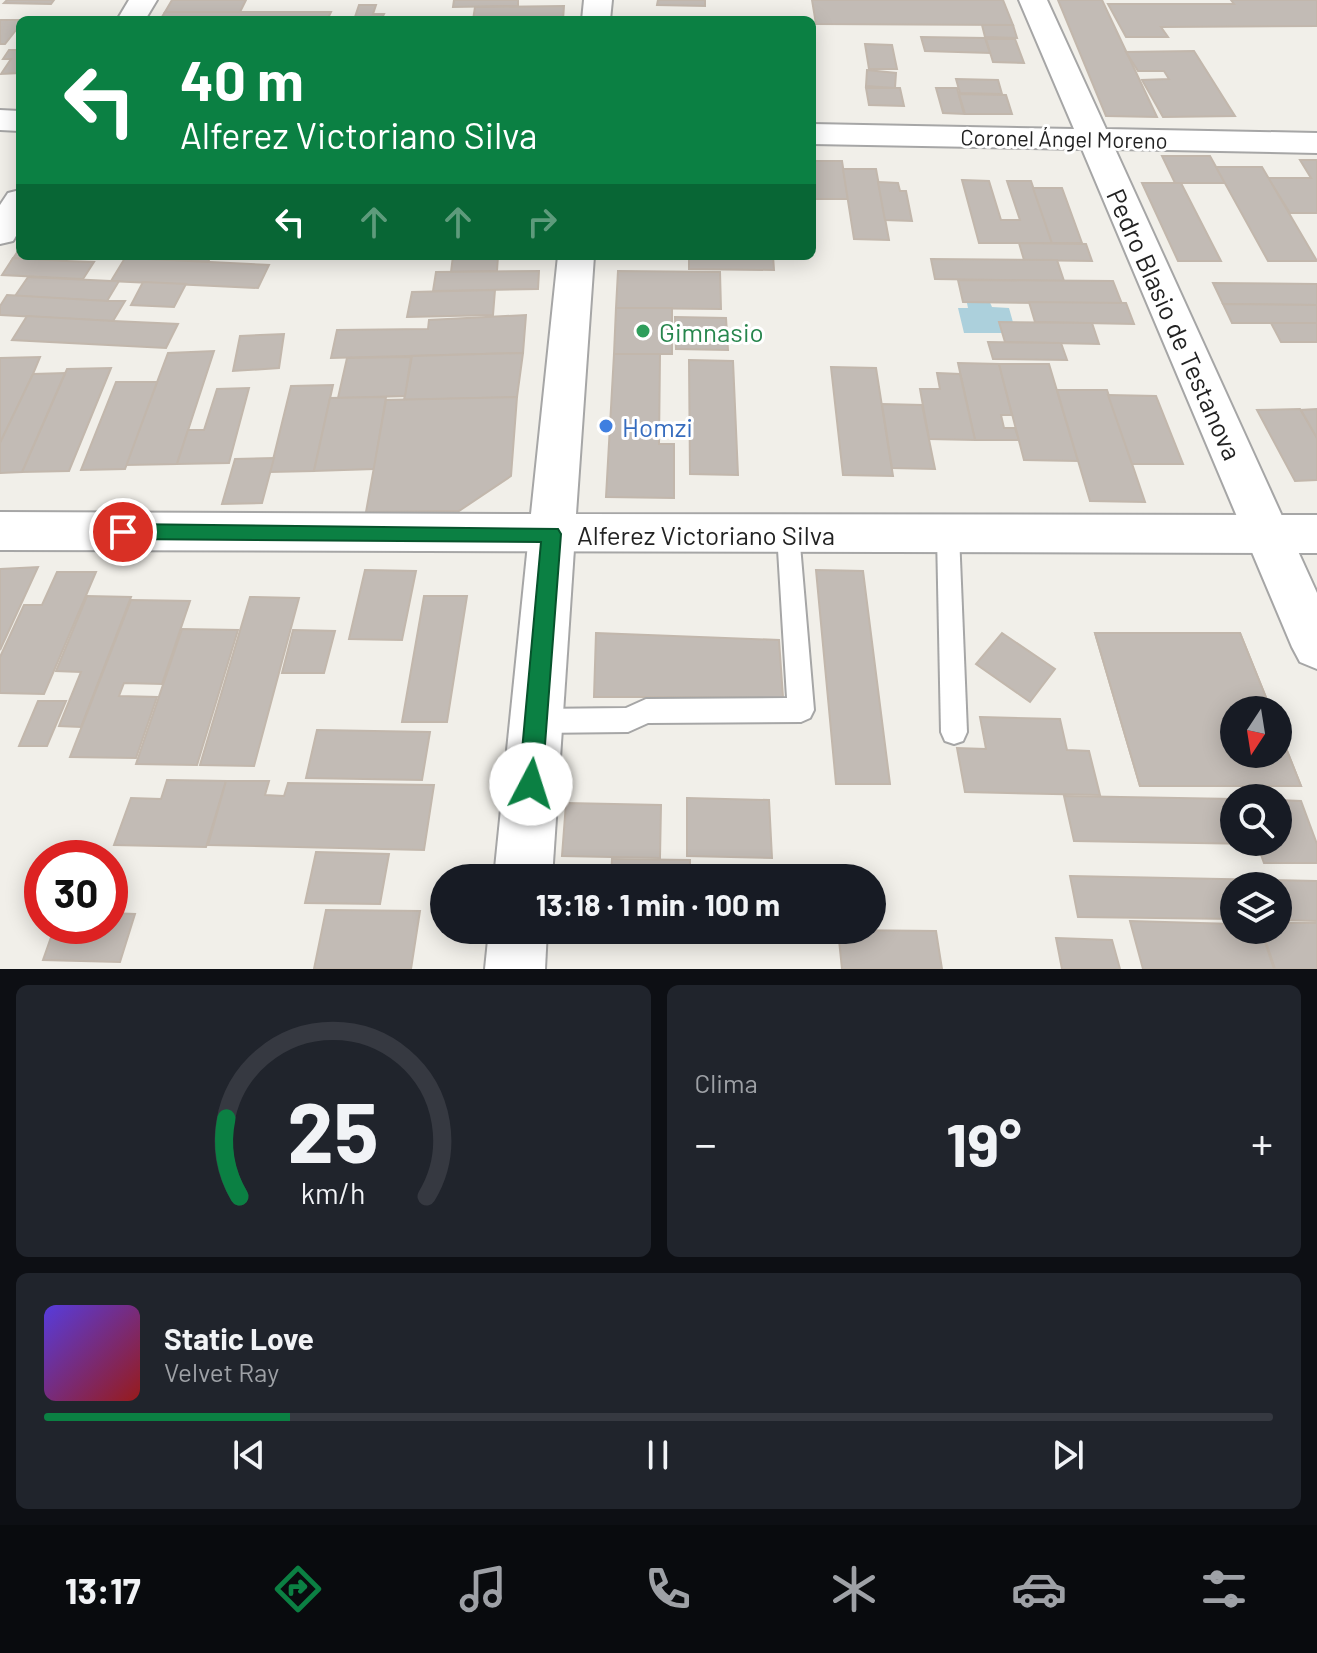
<!DOCTYPE html>
<html lang="es">
<head>
<meta charset="utf-8">
<style>
	body { margin:0; font-family:Barlow,sans-serif; background:#20242c; color:#f1f3f6; height:100vh; display:flex; flex-direction:column; font-size:30px; white-space:nowrap }
	* { box-sizing:border-box; margin:0 }
	p { font-size:26px; color:#9ea1a6 }
	.icon { flex:none; width:44px; height:44px; fill:none; stroke:currentColor; stroke-width:2; stroke-linecap:round; stroke-linejoin:round }
	.map { position:relative; height:969px; overflow:hidden }
	.sheet { display:flex; flex-direction:column; gap:16px; padding:16px; background:#0d0f14; flex:1 }
	.sheet>* { flex:none }
	.hud { position:absolute; left:16px; top:16px; width:800px; height:244px; border-radius:12px; box-shadow:0 4px 20px #0003; background:#0b8043; color:#fff; overflow:hidden }
	.needle { width:52px; rotate:192deg }
	.controls { position:absolute; left:1220px; top:696px; display:grid; gap:16px }
	.controls a { display:grid; place-items:center; width:72px; height:72px; border-radius:50%; background:#171b24; box-shadow:0 4px 20px #0003; font-size:40px }
	.speed { position:absolute; left:24px; top:840px; display:flex; gap:16px; font-size:40px; font-weight:700; text-align:center }
	.speed>* { display:grid; place-content:center; width:104px; height:104px; border-radius:50%; background:#171b24; box-shadow:0 4px 20px #0003; line-height:1 }
	.speed .limit { border:12px solid #d22; background:#fff; color:#111 }
	.pin { position:absolute; display:grid; place-items:center; width:68px; height:68px; color:#fff; margin:-34px; border:4px solid #fff; border-radius:50%; box-shadow:0 2px 8px #0007 }
	.me { position:absolute; width:88px; margin:-44px; rotate:5deg; stroke-linejoin:round; filter:drop-shadow(0 0 6px #0008) }
	.turn { display:flex; align-items:center; gap:28px; height:168px; padding:0 32px; font-size:36px }
	.turn .icon { width:104px; height:104px; stroke-width:2.5 }
	.turn b { display:block; font-size:56px; line-height:68px }
	.lanes { display:flex; align-items:center; height:76px; padding:0 32px; background:#0003; justify-content:center; gap:40px; direction:ltr }
	.lanes .off { opacity:.35 }
	.big { font-size:60px; font-weight:700; line-height:1.1 }
	.sheet .card { flex:1; display:flex; flex-direction:column; justify-content:center; gap:12px; min-width:0; padding:0 28px; border-radius:12px; background:#20242c }
	.sheet .dial { align-items:center; gap:0 }
	.dial svg { height:208px; overflow:visible; fill:none; stroke:#363941; stroke-width:7; stroke-linecap:round; text-anchor:middle }
	.dial text { fill:#f1f3f6; stroke:none }
	.song { display:flex; align-items:center; gap:24px }
	.cover { width:96px; height:96px; border-radius:12px; background:linear-gradient(135deg,hsl(250 70% 55%),hsl(0 70% 35%)) }
	.played { height:8px; border-radius:4px; background:linear-gradient(90deg,#0b8043 20%,#363941 20%) }
	.keys { display:flex; justify-content:space-around; direction:ltr }
	.heat { display:flex; justify-content:space-between; align-items:center; font-size:44px; direction:ltr }
	.sheet .tiles { flex:1; display:grid; gap:16px; grid-template-columns:1fr 1fr }
	.card:last-child { grid-column:span 2 }
	.trip { position:absolute; left:430px; top:864px; width:456px; height:80px; border-radius:40px; background:#171b24; box-shadow:0 4px 20px #0003; font-weight:700; line-height:80px; text-align:center }
	.tabs { display:flex; height:128px; justify-content:space-around; align-items:center; background:#090b0e; color:#9ea1a6 }
	.tabs .icon { width:56px; height:56px }
	.tabs .active { color:#0b8043 }
	.tabs b { font-size:36px; color:#f1f3f6 }
	.map>svg:first-child { display:block }
</style>
</head>
<body>
<div class="map">
<svg width="1317" height="969" viewBox="0 0 1317 969">
	<rect width="100%" height="100%" fill="#f1efe9"/>
	<polygon fill="#acd0dc" points="966,298 988,298 992,307 1009,308 1016,333 964,333 958,308 968,308"/>
	<g fill="#c2bbb5" stroke="#c2b7ac" stroke-width="2">
		<polygon points="7,0 54,0 51,4 4,3"/>
		<polygon points="172,0 246,0 240,12 165,12"/>
		<polygon points="454,0 518,0 518,6 453,7"/>
		<polygon points="658,0 705,0 705,6 657,5"/>
		<polygon points="812,0 1003,0 1013,25 816,24"/>
		<polygon points="1058,0 1102,0 1157,117 1106,116"/>
		<polygon points="1231,0 1317,0 1317,26 1161,27 1168,37 1126,37 1108,4 1234,4"/>
		<polygon points="359,5 376,5 373,14 384,14 381,20 354,20"/>
		<polygon points="564,6 563,20 473,20 475,7"/>
		<polygon points="165,12 331,12 327,20 160,20"/>
		<polygon points="626,17 749,20 626,20"/>
		<polygon points="0,20 24,20 20,20 20,25 5,44 0,44"/>
		<polygon points="982,25 1013,25 1017,38 985,37"/>
		<polygon points="921,37 985,38 990,53 925,51"/>
		<polygon points="986,39 1015,39 1024,63 993,62"/>
		<polygon points="865,44 892,45 897,69 869,69"/>
		<polygon points="9,50 20,50 20,73 1,74 11,59 3,59"/>
		<polygon points="1194,51 1235,116 1163,117 1142,80 1169,79 1164,71 1138,71 1126,52"/>
		<polygon points="867,70 896,73 895,88 866,86"/>
		<polygon points="956,79 998,80 1002,94 960,93"/>
		<polygon points="866,88 900,88 904,106 869,105"/>
		<polygon points="936,88 957,88 964,114 943,113"/>
		<polygon points="959,94 1006,95 1012,114 965,114"/>
		<polygon points="1162,156 1210,156 1225,183 1175,183"/>
		<polygon points="1300,160 1317,160 1317,213 1290,213 1268,178 1311,178"/>
		<polygon points="812,161 842,161 848,199 812,199"/>
		<polygon points="1216,167 1262,167 1317,261 1268,261"/>
		<polygon points="843,169 876,169 889,240 854,239"/>
		<polygon points="962,180 989,181 1001,220 1020,220 1007,181 1031,181 1052,243 979,243"/>
		<polygon points="878,182 898,183 900,191 906,191 912,221 885,220"/>
		<polygon points="1142,183 1181,183 1221,261 1178,261"/>
		<polygon points="1033,188 1062,188 1082,243 1052,243"/>
		<polygon points="1019,243 1086,244 1092,261 1024,260"/>
		<polygon points="20,248 20,256 69,256 66,261 12,260"/>
		<polygon points="84,256 171,256 169,260"/>
		<polygon points="171,256 211,256 208,262 169,260"/>
		<polygon points="453,256 498,256 497,271 451,272"/>
		<polygon points="689,256 773,256 774,270 689,269"/>
		<polygon points="13,258 66,261 94,262 83,279 2,275"/>
		<polygon points="125,258 169,260 269,265 258,288 111,281"/>
		<polygon points="931,259 1057,260 1064,281 935,279"/>
		<polygon points="539,271 538,289 433,291 436,272"/>
		<polygon points="618,271 720,272 721,309 616,308"/>
		<polygon points="28,277 111,281 119,281 107,301 15,296"/>
		<polygon points="958,280 1113,281 1122,304 963,302"/>
		<polygon points="143,282 186,284 174,307 131,305"/>
		<polygon points="1213,283 1317,284 1317,305 1223,304"/>
		<polygon points="495,290 493,315 407,317 412,292"/>
		<polygon points="7,295 107,301 125,301 113,321 0,315 0,306"/>
		<polygon points="1029,302 1126,303 1134,324 1035,322"/>
		<polygon points="1223,304 1317,305 1317,323 1232,323"/>
		<polygon points="616,308 672,308 672,354 614,354"/>
		<polygon points="526,315 523,353 331,358 337,330 428,329 429,320"/>
		<polygon points="27,316 113,321 178,324 166,348 12,340"/>
		<polygon points="675,317 726,318 728,350 676,349"/>
		<polygon points="999,322 1092,323 1099,344 1005,342"/>
		<polygon points="1271,323 1317,323 1317,342 1281,342"/>
		<polygon points="284,334 279,368 233,371 240,336"/>
		<polygon points="988,342 1061,343 1067,360 993,359"/>
		<polygon points="214,351 177,464 126,465 168,353"/>
		<polygon points="523,353 517,397 404,400 412,356"/>
		<polygon points="614,354 660,354 659,444 674,444 674,498 606,497"/>
		<polygon points="40,357 33,374 0,443 0,358"/>
		<polygon points="411,357 405,396 338,398 347,358"/>
		<polygon points="689,360 733,361 738,475 690,474"/>
		<polygon points="958,363 999,364 1012,415 1001,415 1004,428 1015,428 1019,440 975,440"/>
		<polygon points="999,364 1049,364 1078,461 1024,460"/>
		<polygon points="831,367 876,368 893,476 843,475"/>
		<polygon points="111,368 69,471 22,472 67,369"/>
		<polygon points="65,373 22,472 0,473 0,443 33,374"/>
		<polygon points="937,373 960,374 975,440 929,439 920,389 940,389"/>
		<polygon points="116,382 157,382 125,469 81,470"/>
		<polygon points="333,385 314,471 270,472 291,386"/>
		<polygon points="249,388 229,463 177,464 188,430 204,430 217,389"/>
		<polygon points="1057,390 1107,390 1145,502 1090,501"/>
		<polygon points="1108,395 1156,396 1183,464 1132,464"/>
		<polygon points="386,397 374,469 314,471 330,398"/>
		<polygon points="517,397 511,476 459,511 366,512 386,400"/>
		<polygon points="882,404 922,405 935,469 892,468"/>
		<polygon points="1300,409 1317,438 1317,480 1295,481 1257,410"/>
		<polygon points="1317,409 1317,438 1301,410"/>
		<polygon points="274,458 262,503 222,504 235,459"/>
		<polygon points="38,567 0,650 0,569"/>
		<polygon points="365,570 416,571 402,640 349,639"/>
		<polygon points="816,570 863,571 890,784 836,784"/>
		<polygon points="57,572 96,572 44,694 0,693 0,657 24,605 42,605"/>
		<polygon points="87,596 131,597 81,727 59,726 81,672 56,671"/>
		<polygon points="424,596 467,596 447,722 402,722"/>
		<polygon points="250,597 299,598 254,766 200,765"/>
		<polygon points="131,600 190,601 162,684 124,683 119,696 157,697 136,758 70,757"/>
		<polygon points="182,629 238,630 197,765 136,764"/>
		<polygon points="293,630 335,631 324,673 282,673"/>
		<polygon points="596,633 779,640 783,697 594,697"/>
		<polygon points="1002,633 1055,669 1030,702 976,664"/>
		<polygon points="1095,633 1240,633 1271,710 1234,710 1234,754 1278,754 1278,728 1301,786 1140,786"/>
		<polygon points="1095,633 1240,633 1271,710 1234,710 1234,754 1278,754 1278,728 1301,786 1140,786"/>
		<polygon points="38,701 66,701 47,746 19,746"/>
		<polygon points="980,717 1060,719 1067,750 1089,751 1100,795 965,792 957,748 986,749"/>
		<polygon points="317,730 430,732 422,780 306,778"/>
		<polygon points="167,780 226,781 206,847 114,845 131,798 161,799"/>
		<polygon points="226,781 269,781 265,795 284,796 288,783 434,785 424,850 208,845"/>
		<polygon points="1064,796 1234,799 1234,842 1278,842 1278,800 1301,801 1317,844 1317,863 1264,863 1257,844 1074,841"/>
		<polygon points="687,798 769,800 772,858 687,856"/>
		<polygon points="566,803 661,805 660,858 562,856"/>
		<polygon points="316,852 389,854 380,904 305,903"/>
		<polygon points="612,859 690,860 690,878 611,878"/>
		<polygon points="1070,876 1317,881 1317,921 1278,920 1278,886 1234,886 1234,919 1078,917"/>
		<polygon points="326,910 420,911 411,969 314,969"/>
		<polygon points="110,913 135,914 120,962 43,960 55,926 110,926"/>
		<polygon points="1130,921 1234,924 1234,930 1237,930 1240,938 1264,939 1274,969 1143,969"/>
		<polygon points="1278,923 1317,923 1317,969 1275,969 1262,930 1278,930"/>
		<polygon points="838,930 936,931 942,969 842,969"/>
		<polygon points="1056,938 1112,940 1120,969 1062,969"/>
	</g>
	<g fill="none" stroke-linecap="round" stroke-linejoin="round">
		<defs>
			<g id="service">
				<polygon points="788,524 796,526 799,533 814,710 810,718 801,722 648,723 628,732 536,733 527,730 523,721 527,712 536,709 626,708 646,699 787,698 777,533 780,526"/>
				<polygon points="948,525 956,527 959,534 967,732 963,741 954,744 945,741 941,732 937,534 940,527"/>
			</g>
			<g id="minor">
				<polygon points="129,0 157,0 145,20 117,20"/>
				<polygon points="1019,0 1047,0 1106,129 1317,133 1317,153 1115,149 1317,593 1317,669 1300,662 1292,647 1082,149 812,144 812,124 1074,129"/>
				<polygon points="0,110 20,111 20,131 0,130"/>
				<polygon points="20,190 20,229 13,241 0,244 0,205 8,193"/>
				<polygon points="552,515 568,521 575,534 552,878 494,878 529,534 536,521"/>
				<polygon points="489,930 547,930 545,969 485,969"/>
			</g>
			<g id="tertiary">
				<polygon points="584,0 612,0 610,20 582,20"/>
				<polygon points="558,256 594,256 576,514 1317,515 1317,553 0,550 0,512 531,514"/>
			</g>
		</defs>
		<use href="#service" stroke="#a6a6a6" stroke-width="4"/>
		<use href="#minor" stroke="#a6a6a6" stroke-width="4"/>
		<use href="#tertiary" stroke="#a6a6a6" stroke-width="4"/>
		<use href="#service" fill="#fff" fill-rule="evenodd"/>
		<use href="#minor" fill="#fff" fill-rule="evenodd"/>
		<use href="#tertiary" fill="#fff" fill-rule="evenodd"/>
	</g>
	<polygon fill="#0b8043" stroke="#07532c" stroke-width="2" points="123,524 558,529 561,534 542,784 538,792 531,795 523,792 519,784 541,542 123,539 116,537 113,532 116,526"/>
	<circle fill="#2e9e5b" stroke="#fff" stroke-width="3" cx="643" cy="331" r="8"/>
	<circle fill="#3f7fe0" stroke="#fff" stroke-width="3" cx="606" cy="426" r="8"/>
	<g text-anchor="middle" dominant-baseline="central" stroke-width="6" stroke-linejoin="round" paint-order="stroke">
		<g font-size="22" fill="#222" stroke="#fff">
			<text transform="translate(1064 138) rotate(1)">Coronel Ángel Moreno</text>
		</g>
		<g font-size="26" fill="#222" stroke="#fff">
			<text transform="translate(1175 324) rotate(66)">Pedro Blasio de Testanova</text>
			<text x="706" y="534">Alferez Victoriano Silva</text>
		</g>
		<g font-size="26" fill="#27864d" stroke="#fff" text-anchor="start">
			<text x="659" y="331">Gimnasio</text>
		</g>
		<g font-size="26" fill="#366cbe" stroke="#fff" text-anchor="start">
			<text x="622" y="426">Homzi</text>
		</g>
	</g>
</svg>
<div class="controls">
<a><svg class="needle" viewBox="-14 -14 28 28"><path d="M0-13l5 13h-10z" fill="#e53935"/><path d="M0 13l5-13h-10z" fill="#9ea1a6"/></svg></a>
<a><svg class="icon" aria-label="search" viewBox="0 0 24 24"><circle cx="10" cy="10" r="6"/><path d="M15 15l6 6"/></svg></a>
<a><svg class="icon" aria-label="layers" viewBox="0 0 24 24"><path d="M12 4l9 5-9 5-9-5zM3 14l9 5 9-5"/></svg></a>
</div>
<div class="speed"><div class="limit">30</div></div>
<div class="pin" style="left:123px;top:532px;background:#d93025"><svg class="icon" aria-label="arrive" viewBox="0 0 24 24"><path d="M6 21V4h12l-3 4 3 4H6"/></svg></div>
<svg class="me" style="left:531px;top:784px" viewBox="-20 -20 40 40"><circle r="19" fill="#fff"/><path d="M0-13L10 11 0 6-10 11z" fill="#0b8043"/></svg>
<div class="trip">13:18 · 1 min · 100 m</div>
<div class="hud">
<div class="turn"><svg class="icon" aria-label="left" viewBox="0 0 24 24"><path d="M17 20v-9H6M10 6l-5 5 5 5"/></svg><div><b>40 m</b>Alferez Victoriano Silva</div></div>
<div class="lanes"><svg class="icon" aria-label="left" viewBox="0 0 24 24"><path d="M17 20v-9H6M10 6l-5 5 5 5"/></svg><svg class="icon off" aria-label="ahead" viewBox="0 0 24 24"><path d="M12 20V5M6 11l6-6 6 6"/></svg><svg class="icon off" aria-label="ahead" viewBox="0 0 24 24"><path d="M12 20V5M6 11l6-6 6 6"/></svg><svg class="icon off" aria-label="right" viewBox="0 0 24 24"><path d="M7 20v-9h11M14 6l5 5-5 5"/></svg></div>
</div>
</div>
<section class="sheet">
<div class="tiles">
<div class="card dial"><svg viewBox="0 0 100 80">
<path d="M14 69A42 42 0 1 1 86 69"/>
<path d="M14 69A42 42 0 0 1 9 39" stroke="#0b8043"/>
<text x="50" y="56" font-size="32" font-weight="700">25</text>
<text x="50" y="72" font-size="11">km/h</text>
</svg></div>
<div class="card"><p>Clima</p>
<div class="heat"><a>−</a><b class="big">19°</b><a>+</a></div>
</div>
<div class="card">
<div class="song"><i class="cover"></i><div><b>Static Love</b><p>Velvet Ray</p></div></div>
<div class="played"></div>
<div class="keys"><svg class="icon" aria-label="previous" viewBox="0 0 24 24"><path d="M18 5L8 12l10 7zM5 5v14"/></svg><svg class="icon" aria-label="pause" viewBox="0 0 24 24"><path d="M8 5v14M16 5v14"/></svg><svg class="icon" aria-label="next" viewBox="0 0 24 24"><path d="M6 5l10 7-10 7zM19 5v14"/></svg></div>
</div>
</div>
</section>
<nav class="tabs">
<b>13:17</b>
<svg class="icon active" aria-label="directions" viewBox="0 0 24 24"><path d="M12 3l9 9-9 9-9-9zM9 14v-3h6M13 9l2 2-2 2"/></svg>
<svg class="icon" aria-label="music" viewBox="0 0 24 24"><path d="M9 18V5l10-2v13"/><circle cx="6" cy="18" r="3"/><circle cx="16" cy="16" r="3"/></svg>
<svg class="icon" aria-label="phone" viewBox="0 0 24 24"><path d="M5 4h4l2 5-3 2q2 4 5 5l2-3 5 2v4C11 20 4 13 5 4z"/></svg>
<svg class="icon" aria-label="climate" viewBox="0 0 24 24"><path d="M12 3v18M4 7l16 10M4 17L20 7"/></svg>
<svg class="icon" aria-label="car" viewBox="0 0 24 24"><path d="M5 17H2v-5l4-1 3-4h7l3 4 3 1v5h-3M9 17h6M6 11h13"/><circle cx="7" cy="17" r="2"/><circle cx="17" cy="17" r="2"/></svg>
<svg class="icon" aria-label="filters" viewBox="0 0 24 24"><path d="M4 7h16M4 17h16"/><circle cx="9" cy="7" r="2"/><circle cx="15" cy="17" r="2"/></svg>
</nav>
</body>
</html>
